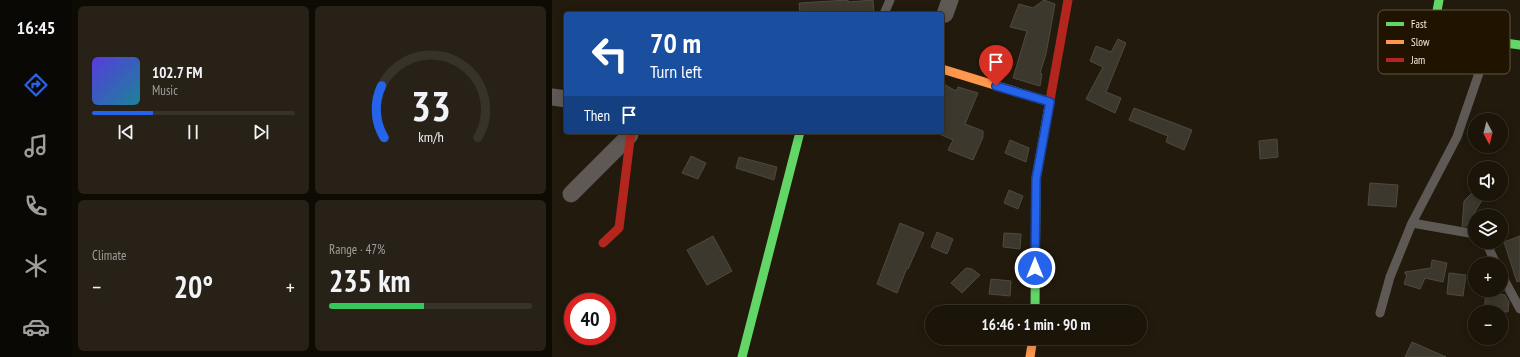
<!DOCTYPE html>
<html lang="en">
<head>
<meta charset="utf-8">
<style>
	body { margin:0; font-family:"PT Sans Narrow",sans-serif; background:#272117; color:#f1f3f6; height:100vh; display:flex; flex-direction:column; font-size:15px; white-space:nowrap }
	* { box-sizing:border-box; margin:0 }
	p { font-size:13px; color:#9f9e9c }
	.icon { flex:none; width:22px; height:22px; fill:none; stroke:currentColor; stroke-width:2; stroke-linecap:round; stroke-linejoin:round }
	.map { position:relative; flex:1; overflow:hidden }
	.sheet { display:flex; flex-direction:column; gap:6px; padding:6px; background:#0e0b05; width:480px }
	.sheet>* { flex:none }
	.hud { position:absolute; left:12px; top:12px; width:380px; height:122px; border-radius:4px; box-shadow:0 2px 10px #0003,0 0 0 1px #38332a; background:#1a4fa0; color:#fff; overflow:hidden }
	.needle { width:26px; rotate:173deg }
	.controls { position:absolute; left:916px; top:113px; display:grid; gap:8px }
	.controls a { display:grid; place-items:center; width:40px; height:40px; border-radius:50%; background:#1a1409; box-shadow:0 2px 10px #0003,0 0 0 1px #38332a; font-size:20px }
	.speed { position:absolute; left:12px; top:293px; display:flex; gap:8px; font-size:20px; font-weight:700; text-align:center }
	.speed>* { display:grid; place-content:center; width:52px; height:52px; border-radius:50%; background:#1a1409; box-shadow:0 2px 10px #0003,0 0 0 1px #38332a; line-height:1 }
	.speed .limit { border:6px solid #d22; background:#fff; color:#111 }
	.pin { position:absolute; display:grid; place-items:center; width:34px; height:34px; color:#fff; margin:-41px -17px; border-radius:50% 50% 50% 0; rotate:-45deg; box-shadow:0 0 4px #0007 }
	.pin .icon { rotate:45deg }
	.me { position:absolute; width:44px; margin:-22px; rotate:0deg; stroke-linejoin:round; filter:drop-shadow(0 0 3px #0008) }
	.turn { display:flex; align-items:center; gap:14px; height:84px; padding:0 20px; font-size:18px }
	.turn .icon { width:52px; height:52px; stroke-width:2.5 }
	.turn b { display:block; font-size:28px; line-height:34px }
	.then { display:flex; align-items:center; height:38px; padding:0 20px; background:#0003; gap:8px; font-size:15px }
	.big { font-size:30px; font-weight:800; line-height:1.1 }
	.sheet .tile { flex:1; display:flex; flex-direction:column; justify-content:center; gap:6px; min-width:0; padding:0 14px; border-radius:6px; background:#272117 }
	.sheet .dial { align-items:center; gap:0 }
	.dial svg { height:104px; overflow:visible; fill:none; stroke:#38332a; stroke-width:7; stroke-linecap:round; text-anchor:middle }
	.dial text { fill:#f1f3f6; stroke:none }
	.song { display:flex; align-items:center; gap:12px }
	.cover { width:48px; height:48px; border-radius:6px; background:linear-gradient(135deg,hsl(250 70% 55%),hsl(190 70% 35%)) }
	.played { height:4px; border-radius:2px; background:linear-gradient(90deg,#2563eb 30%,#38332a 30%) }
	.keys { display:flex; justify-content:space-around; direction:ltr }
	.heat { display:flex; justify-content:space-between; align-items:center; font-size:22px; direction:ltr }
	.charge { height:6px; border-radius:3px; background:linear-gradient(90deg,#34c759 47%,#38332a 0) }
	.sheet .tiles { flex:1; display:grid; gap:6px; grid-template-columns:repeat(2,1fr) }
	.trip { position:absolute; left:373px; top:305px; width:222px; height:40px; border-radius:20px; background:#1a1409; box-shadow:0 2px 10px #0003,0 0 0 1px #38332a; font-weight:800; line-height:40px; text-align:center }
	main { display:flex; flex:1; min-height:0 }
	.menu { display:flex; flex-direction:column; width:72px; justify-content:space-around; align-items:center; background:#0a0804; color:#9f9e9c }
	.menu .icon { width:28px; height:28px }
	.menu .active { color:#2563eb }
	.menu b { font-size:18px; color:#f1f3f6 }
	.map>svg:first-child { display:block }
</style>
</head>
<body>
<main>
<nav class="menu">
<b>16:45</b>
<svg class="icon active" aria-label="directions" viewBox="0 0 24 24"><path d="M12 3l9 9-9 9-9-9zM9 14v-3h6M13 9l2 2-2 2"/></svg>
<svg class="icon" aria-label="music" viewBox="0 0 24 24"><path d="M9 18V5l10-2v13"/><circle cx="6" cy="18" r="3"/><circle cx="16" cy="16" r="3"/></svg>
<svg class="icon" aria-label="phone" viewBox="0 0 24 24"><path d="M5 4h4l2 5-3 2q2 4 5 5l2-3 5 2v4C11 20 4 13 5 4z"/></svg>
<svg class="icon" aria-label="climate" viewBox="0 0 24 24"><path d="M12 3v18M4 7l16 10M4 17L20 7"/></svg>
<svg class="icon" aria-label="car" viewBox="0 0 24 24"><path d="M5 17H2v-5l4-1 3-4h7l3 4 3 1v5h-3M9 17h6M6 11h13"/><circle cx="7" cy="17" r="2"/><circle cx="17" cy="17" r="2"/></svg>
</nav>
<section class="sheet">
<div class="tiles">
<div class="tile">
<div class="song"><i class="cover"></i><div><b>102.7 FM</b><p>Music</p></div></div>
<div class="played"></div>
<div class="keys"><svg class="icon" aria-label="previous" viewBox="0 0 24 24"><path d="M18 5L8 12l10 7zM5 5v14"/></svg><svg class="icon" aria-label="pause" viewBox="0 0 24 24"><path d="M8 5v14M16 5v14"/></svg><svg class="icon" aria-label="next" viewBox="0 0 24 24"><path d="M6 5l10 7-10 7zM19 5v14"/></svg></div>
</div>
<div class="tile dial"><svg viewBox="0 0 100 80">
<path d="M14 69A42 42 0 1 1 86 69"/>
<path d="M14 69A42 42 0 0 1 12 29" stroke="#2563eb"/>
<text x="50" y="56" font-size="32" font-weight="700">33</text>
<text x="50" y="72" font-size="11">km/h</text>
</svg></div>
<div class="tile"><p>Climate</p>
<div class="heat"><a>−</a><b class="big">20°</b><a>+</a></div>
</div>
<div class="tile"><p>Range · 47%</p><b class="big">235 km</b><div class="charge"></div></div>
</div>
</section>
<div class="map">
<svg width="968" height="357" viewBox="0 0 968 357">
	<rect width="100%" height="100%" fill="#221a0c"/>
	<g fill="#3d382d" stroke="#4f4a3f">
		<polygon points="296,0 296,2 321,0 322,14 248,14 247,3"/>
		<polygon points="492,0 503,4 494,54 488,73 490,74 488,86 461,78 475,31 458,27 467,4 481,8"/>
		<polygon points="566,39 574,43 554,92 569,98 563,113 534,99 551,67 538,61 544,46 559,52"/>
		<polygon points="390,83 404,91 406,87 426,93 413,124 431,131 431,137 421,160 396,150 401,140 385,133 386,132 390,132"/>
		<polygon points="582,108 640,130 632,150 614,142 616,136 577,120"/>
		<polygon points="725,139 726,157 708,159 707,141"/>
		<polygon points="458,140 477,148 474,162 453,153"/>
		<polygon points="139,156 154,163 146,179 130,173"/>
		<polygon points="187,157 225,167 222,180 184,168"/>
		<polygon points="818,183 846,185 844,207 816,205"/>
		<polygon points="457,190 471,196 466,209 452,203"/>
		<polygon points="919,194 934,194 914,226 910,226 912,201"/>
		<polygon points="348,223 372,233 356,269 355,268 345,293 325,284"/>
		<polygon points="385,232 401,239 395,254 379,247"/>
		<polygon points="452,233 469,234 468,249 451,247"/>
		<polygon points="161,236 180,271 155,285 135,250"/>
		<polygon points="968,236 968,281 965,282 952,242"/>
		<polygon points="880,260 895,263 891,282 873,278 868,289 852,284 855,275 853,274 853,272 879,268"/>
		<polygon points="414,268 420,269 428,275 410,293 399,283"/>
		<polygon points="897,273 914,275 911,296 895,294"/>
		<polygon points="439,279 459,281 458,296 437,294"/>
		<polygon points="934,293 953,295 957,302 956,312 932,310"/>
		<polygon points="860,342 894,357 853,357"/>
	</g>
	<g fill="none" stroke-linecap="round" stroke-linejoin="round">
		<g stroke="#5e5955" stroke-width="9">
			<polyline points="332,14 338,0"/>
			<polyline points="860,223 923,234"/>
			<polyline points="934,242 944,264"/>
			<polyline points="949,274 968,309"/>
			<polyline points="828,313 838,277 860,223 905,137 938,41"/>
		</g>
		<g stroke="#5e5955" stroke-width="17">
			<polyline points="393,14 398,0"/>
			<polyline points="0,97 14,99"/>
			<polyline points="19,194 78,135"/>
		</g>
		<g stroke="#63d668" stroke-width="9">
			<polyline points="887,0 881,33 968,45"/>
			<polyline points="483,312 484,179 498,100"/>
			<polyline points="190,357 248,132"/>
		</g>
		<g stroke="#ff974d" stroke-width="9">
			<polyline points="390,69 498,102"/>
			<polyline points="478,357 481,338"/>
		</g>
		<g stroke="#b3261e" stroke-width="9">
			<polyline points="498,100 516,0"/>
			<polyline points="51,243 67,228 79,132"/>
		</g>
	</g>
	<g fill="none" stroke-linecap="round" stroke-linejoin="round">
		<defs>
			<polyline id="route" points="444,86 498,102 484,179 483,268"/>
		</defs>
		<use href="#route" stroke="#184099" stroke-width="10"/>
		<use href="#route" stroke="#2563eb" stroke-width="7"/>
	</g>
	<rect x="826" y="10" width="132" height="64" rx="6" fill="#201300" stroke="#605442" stroke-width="1"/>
	<rect x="834" y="22" width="18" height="4" fill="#63d668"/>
	<rect x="834" y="40" width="18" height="4" fill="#ff974d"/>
	<rect x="834" y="58" width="18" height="4" fill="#b3261e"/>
	<g font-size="11" fill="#f6ecdd">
		<text x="859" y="28">Fast</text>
		<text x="859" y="46">Slow</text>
		<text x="859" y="64">Jam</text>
	</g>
</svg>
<div class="controls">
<a><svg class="needle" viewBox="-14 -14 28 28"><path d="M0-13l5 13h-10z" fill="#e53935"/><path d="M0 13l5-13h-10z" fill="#9f9e9c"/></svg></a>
<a><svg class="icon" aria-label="sound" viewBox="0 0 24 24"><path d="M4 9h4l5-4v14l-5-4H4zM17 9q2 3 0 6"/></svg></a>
<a><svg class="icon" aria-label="layers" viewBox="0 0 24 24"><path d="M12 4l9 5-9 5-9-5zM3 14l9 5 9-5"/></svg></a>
<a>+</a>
<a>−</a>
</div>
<div class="speed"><div class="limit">40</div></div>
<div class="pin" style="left:444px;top:86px;background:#d93025"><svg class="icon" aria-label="arrive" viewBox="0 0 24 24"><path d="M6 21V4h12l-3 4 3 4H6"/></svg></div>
<svg class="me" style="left:483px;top:268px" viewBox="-20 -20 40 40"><circle r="17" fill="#2563eb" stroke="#fff" stroke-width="3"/><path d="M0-11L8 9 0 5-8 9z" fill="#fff"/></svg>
<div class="trip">16:46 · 1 min · 90 m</div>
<div class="hud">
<div class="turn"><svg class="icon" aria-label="left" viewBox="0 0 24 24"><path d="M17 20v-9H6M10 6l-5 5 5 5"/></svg><div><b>70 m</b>Turn left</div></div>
<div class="then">Then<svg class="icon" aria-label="arrive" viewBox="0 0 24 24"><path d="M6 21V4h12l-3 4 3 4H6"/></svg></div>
</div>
</div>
</main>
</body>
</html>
